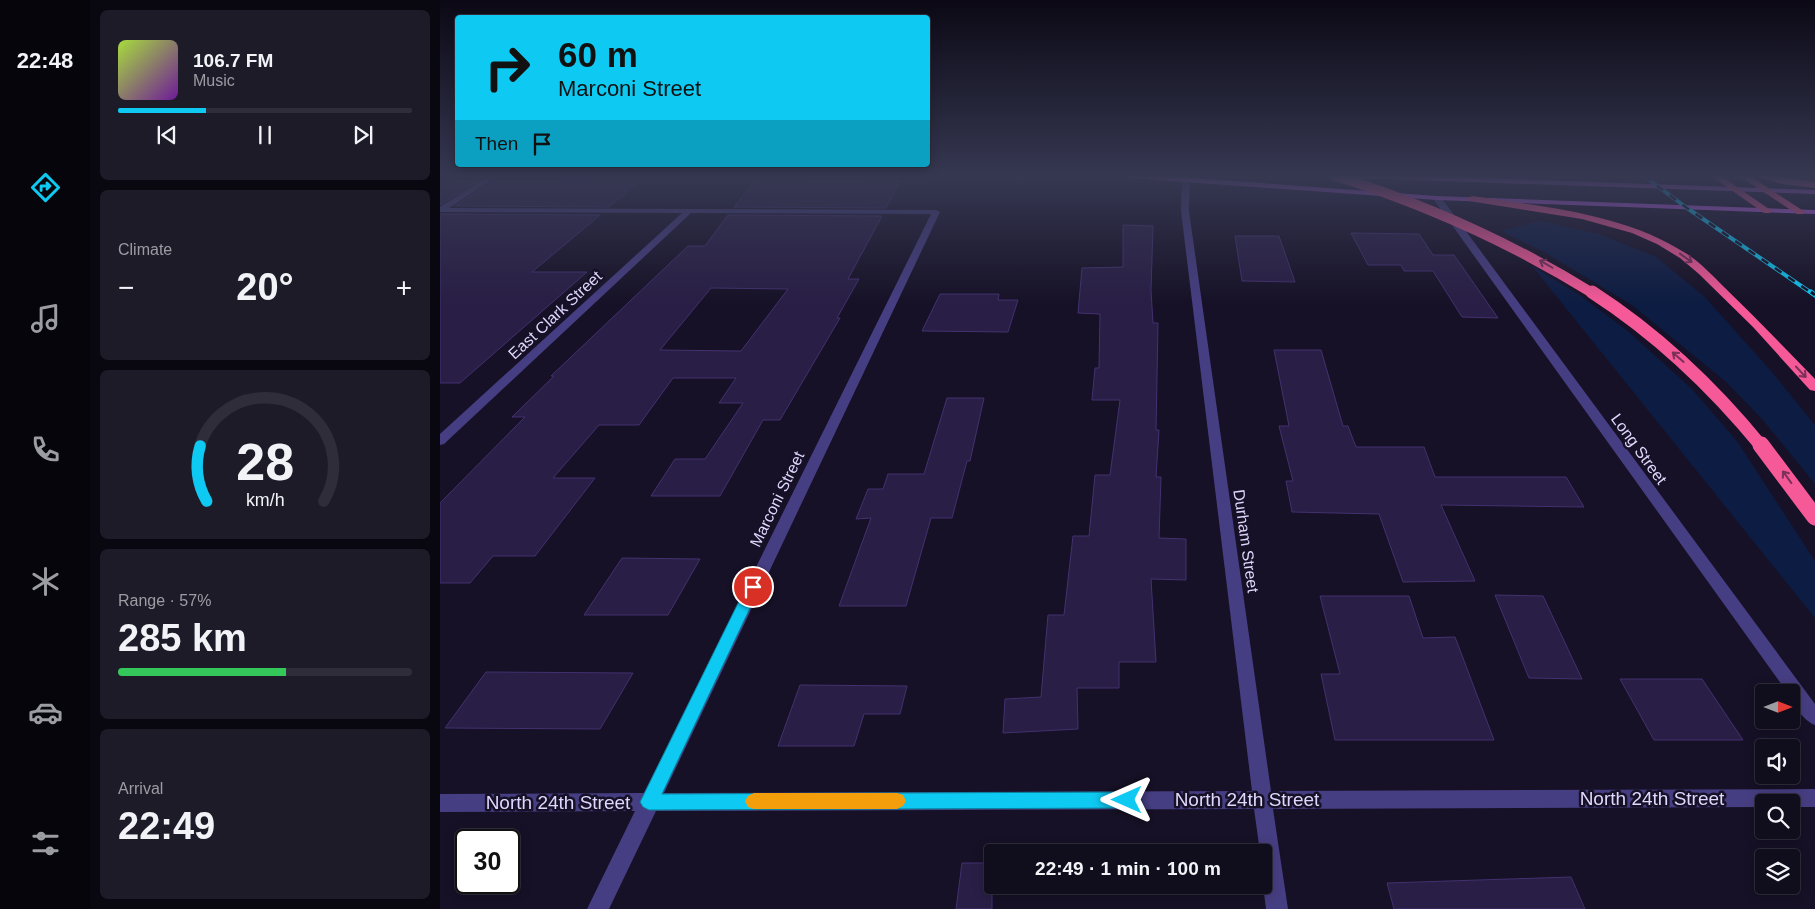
<!DOCTYPE html>
<html lang="en">
<head>
<meta charset="utf-8">
<style>
	body { margin:0; font-family:Helvetica,sans-serif; background:#1e1b29; color:#f1f3f6; height:100vh; display:flex; flex-direction:column; font-size:19px; white-space:nowrap }
	* { box-sizing:border-box; margin:0 }
	p { font-size:16px; color:#9c9ca3 }
	.icon { flex:none; width:28px; height:28px; fill:none; stroke:currentColor; stroke-width:2; stroke-linecap:round; stroke-linejoin:round }
	.map { position:relative; flex:1; overflow:hidden }
	.panel { display:flex; flex-direction:column; gap:10px; padding:10px; background:#09070f; width:350px }
	.panel>* { flex:none }
	.banner { position:absolute; left:15px; top:15px; width:475px; height:152px; border-radius:5px; box-shadow:0 2px 12px #0003,0 0 0 1px #302d3b; background:#0ec9f2; color:#111; overflow:hidden }
	.needle { width:32px; rotate:90deg }
	.controls { position:absolute; left:1315px; top:684px; display:grid; gap:10px }
	.controls a { display:grid; place-items:center; width:45px; height:45px; border-radius:5px; background:#100d1c; box-shadow:0 2px 12px #0003,0 0 0 1px #302d3b; font-size:25px }
	.speed { position:absolute; left:15px; top:829px; display:flex; gap:10px; font-size:25px; font-weight:700; text-align:center }
	.speed>* { display:grid; place-content:center; width:65px; height:65px; border-radius:50%; background:#100d1c; box-shadow:0 2px 12px #0003,0 0 0 1px #302d3b; line-height:1 }
	.speed .limit { border:2px solid #111; border-radius:8px; background:#fff; color:#111 }
	.pin { position:absolute; display:grid; place-items:center; width:42px; height:42px; color:#fff; margin:-21px; border:2px solid #fff; border-radius:50%; box-shadow:0 1px 5px #0007 }
	.me { position:absolute; width:55px; margin:-28px; rotate:270deg; stroke-linejoin:round; filter:drop-shadow(0 0 4px #0008) }
	.turn { display:flex; align-items:center; gap:18px; height:105px; padding:0 20px; font-size:22px }
	.turn .icon { width:65px; height:65px; stroke-width:2.5 }
	.turn b { display:block; font-size:35px; line-height:42px }
	.then { display:flex; align-items:center; height:48px; padding:0 20px; background:#0003; gap:10px; font-size:19px }
	.big { font-size:38px; font-weight:800; line-height:1.1 }
	.panel .widget { flex:1; display:flex; flex-direction:column; justify-content:center; gap:8px; min-width:0; padding:0 18px; border-radius:8px; background:#1e1b29 }
	.panel .dial { align-items:center; gap:0 }
	.dial svg { height:130px; overflow:visible; fill:none; stroke:#302d3b; stroke-width:7; stroke-linecap:round; text-anchor:middle }
	.dial text { fill:#f1f3f6; stroke:none }
	.song { display:flex; align-items:center; gap:15px }
	.cover { width:60px; height:60px; border-radius:8px; background:linear-gradient(135deg,hsl(80 70% 55%),hsl(280 70% 35%)) }
	.played { height:5px; border-radius:2px; background:linear-gradient(90deg,#0ec9f2 30%,#302d3b 30%) }
	.keys { display:flex; justify-content:space-around; direction:ltr }
	.heat { display:flex; justify-content:space-between; align-items:center; font-size:28px; direction:ltr }
	.charge { height:8px; border-radius:4px; background:linear-gradient(90deg,#34c759 57%,#302d3b 0) }
	.trip { position:absolute; left:544px; top:844px; width:288px; height:50px; border-radius:5px; background:#100d1c; box-shadow:0 2px 12px #0003,0 0 0 1px #302d3b; font-weight:800; line-height:50px; text-align:center }
	main { display:flex; flex:1; min-height:0 }
	.tab-bar { display:flex; flex-direction:column; width:90px; justify-content:space-around; align-items:center; background:#06050b; color:#9c9ca3 }
	.tab-bar .icon { width:35px; height:35px }
	.tab-bar .active { color:#0ec9f2 }
	.tab-bar b { font-size:22px; color:#f1f3f6 }
	.map>svg:first-child { display:block }
</style>
</head>
<body>
<main>
<nav class="tab-bar">
<b>22:48</b>
<svg class="icon active" aria-label="directions" viewBox="0 0 24 24"><path d="M12 3l9 9-9 9-9-9zM9 14v-3h6M13 9l2 2-2 2"/></svg>
<svg class="icon" aria-label="music" viewBox="0 0 24 24"><path d="M9 18V5l10-2v13"/><circle cx="6" cy="18" r="3"/><circle cx="16" cy="16" r="3"/></svg>
<svg class="icon" aria-label="phone" viewBox="0 0 24 24"><path d="M5 4h4l2 5-3 2q2 4 5 5l2-3 5 2v4C11 20 4 13 5 4z"/></svg>
<svg class="icon" aria-label="climate" viewBox="0 0 24 24"><path d="M12 3v18M4 7l16 10M4 17L20 7"/></svg>
<svg class="icon" aria-label="car" viewBox="0 0 24 24"><path d="M5 17H2v-5l4-1 3-4h7l3 4 3 1v5h-3M9 17h6M6 11h13"/><circle cx="7" cy="17" r="2"/><circle cx="17" cy="17" r="2"/></svg>
<svg class="icon" aria-label="filters" viewBox="0 0 24 24"><path d="M4 7h16M4 17h16"/><circle cx="9" cy="7" r="2"/><circle cx="15" cy="17" r="2"/></svg>
</nav>
<section class="panel">
<div class="widget">
<div class="song"><i class="cover"></i><div><b>106.7 FM</b><p>Music</p></div></div>
<div class="played"></div>
<div class="keys"><svg class="icon" aria-label="previous" viewBox="0 0 24 24"><path d="M18 5L8 12l10 7zM5 5v14"/></svg><svg class="icon" aria-label="pause" viewBox="0 0 24 24"><path d="M8 5v14M16 5v14"/></svg><svg class="icon" aria-label="next" viewBox="0 0 24 24"><path d="M6 5l10 7-10 7zM19 5v14"/></svg></div>
</div>
<div class="widget"><p>Climate</p>
<div class="heat"><a>−</a><b class="big">20°</b><a>+</a></div>
</div>
<div class="widget dial"><svg viewBox="0 0 100 80">
<path d="M14 69A42 42 0 1 1 86 69"/>
<path d="M14 69A42 42 0 0 1 10 35" stroke="#0ec9f2"/>
<text x="50" y="56" font-size="32" font-weight="700">28</text>
<text x="50" y="72" font-size="11">km/h</text>
</svg></div>
<div class="widget"><p>Range · 57%</p><b class="big">285 km</b><div class="charge"></div></div>
<div class="widget"><p>Arrival</p><b class="big">22:49</b></div>
</section>
<div class="map">
<svg width="1375" height="909" viewBox="0 0 1375 909">
	<rect width="100%" height="100%" fill="#161126"/>
	<polygon fill="#0d1c42" points="1100,221 1159,234 1216,257 1265,297 1331,371 1375,425 1375,618 1063,230"/>
	<polygon fill="#161126" points="1061,231 1104,252 1192,305 1286,382 1322,419 1375,484 1375,561 1297,441 1252,389 1189,332 1141,296 1086,262"/>
	<g fill="#291e45" stroke="#433170" fill-rule="evenodd">
		<polygon points="463,176 446,208 294,207 318,177"/>
		<polygon points="123,178 202,179 169,207 15,206 54,181 119,181"/>
		<polygon points="0,181 38,181 0,205"/>
		<polygon points="0,214 160,215 92,272 147,272 20,383 0,383"/>
		<path d="M288,215L442,216L408,279H419L397,318H400L340,420H323L280,496H211L235,459H265L303,403H279L296,378H233L199,425H159L113,478H155L95,556H53L30,583H0V503L85,417H72L114,376H111L248,246H265ZM271,288L348,289L301,351L220,350Z"/>
		<polygon points="683,225 713,226 711,291 713,323 718,323 716,430 719,430 716,477 721,477 719,538 746,539 746,580 711,579 716,662 679,662 679,688 637,688 638,729 563,733 565,699 601,697 608,615 624,615 633,536 649,536 655,475 670,475 680,400 652,400 655,368 659,368 660,314 638,313 642,268 683,267"/>
		<polygon points="911,233 979,234 993,255 1014,255 1058,318 1022,317 993,271 964,271 961,265 928,265"/>
		<polygon points="795,236 839,236 855,282 802,281"/>
		<polygon points="500,294 559,294 558,300 578,300 568,332 482,331"/>
		<polygon points="834,350 881,350 903,426 908,426 916,447 984,447 995,477 1126,477 1144,507 1001,505 1035,581 963,582 939,514 852,512 846,481 853,481 839,426 849,426"/>
		<polygon points="507,398 544,398 530,461 527,461 512,518 491,518 466,606 399,606 431,518 416,519 428,489 443,489 448,474 484,474"/>
		<polygon points="182,558 260,559 228,615 144,615"/>
		<polygon points="1055,595 1103,596 1142,679 1089,678"/>
		<polygon points="880,596 969,596 983,638 1015,637 1054,740 895,740 881,674 900,674"/>
		<polygon points="46,672 193,673 160,729 5,728"/>
		<polygon points="1180,679 1262,679 1303,740 1214,740"/>
		<polygon points="360,685 467,686 460,714 424,714 414,746 338,746"/>
		<polygon points="522,863 552,863 552,909 516,909"/>
		<polygon points="1131,877 1145,909 954,909 947,883"/>
	</g>
	<g fill="none" stroke-linecap="round" stroke-linejoin="round">
		<g fill="#463e82" fill-rule="evenodd">
			<polygon points="49,176 58,176 9,208 496,210 500,212 224,793 812,791 741,211 742,176 750,176 749,211 831,791 1375,789 1375,807 1351,807 1351,802 1324,802 1324,807 833,809 848,909 826,909 822,877 822,852 820,852 814,809 216,811 169,909 147,909 195,811 0,812 0,794 204,793 491,214 251,213 4,444 0,445 0,434 242,213 0,212 0,207"/>
			<path d="M994,196H1000L1375,704V725C1365,722 1351,704 1351,692H1347L994,200Z"/>
		</g>
		<g fill="#cc64f7" fill-rule="evenodd">
			<polygon points="688,176 726,176 997,196 1375,210 1375,214 997,200 691,178"/>
			<polygon points="914,176 989,176 1375,190 1375,194 917,178"/>
		</g>
		<g fill="#f65998" fill-rule="evenodd">
			<polygon points="1271,176 1281,176 1332,211 1330,213 1324,213"/>
			<polygon points="1299,176 1310,176 1365,212 1363,214 1357,214"/>
			<polygon points="1315,176 1333,176 1375,182 1375,188 1342,184"/>
			<path d="M1032,196C1105,207 1184,213 1247,254C1261,263 1272,275 1284,287C1315,317 1345,348 1375,379V391L1370,390L1313,327L1259,274L1240,258L1217,244L1192,233L1142,219L1029,201L1027,199Z"/>
		</g>
		<defs>
			<polyline id="rail-far1" points="1204,176 1247,208 1373,294"/>
			<polyline id="rail" points="1371,292 1375,295"/>
		</defs>
		<use href="#rail-far1" stroke="#0ec9f2" stroke-width="4"/>
		<use href="#rail" stroke="#0ec9f2" stroke-width="5"/>
		<use href="#rail-far1" stroke="#161126" stroke-width="2.5" stroke-dasharray="8" stroke-linecap="butt"/>
		<use href="#rail" stroke="#161126" stroke-width="3" stroke-dasharray="10" stroke-linecap="butt"/>
		<path stroke="#f65998" stroke-width="10" d="M896,176C987,205 1072,243 1154,294"/>
		<path stroke="#f65998" stroke-width="13" d="M1152,292C1217,334 1273,387 1322,447"/>
		<polyline stroke="#f65998" stroke-width="17" points="1321,445 1375,517"/>
	</g>
	<defs><path id="oneway-shaft" d="M-6 0H5M1.5-3L5.5 0L1.5 3" fill="none" stroke-width="1.6" stroke-linecap="round" stroke-linejoin="round" transform="scale(1.25)"/></defs>
	<g stroke="#7b3159">
		<use href="#oneway-shaft" transform="translate(1246 258) rotate(36)"/>
		<use href="#oneway-shaft" transform="translate(1106 264) rotate(-150)"/>
		<use href="#oneway-shaft" transform="translate(1238 357) rotate(-139)"/>
		<use href="#oneway-shaft" transform="translate(1361 372) rotate(47)"/>
		<use href="#oneway-shaft" transform="translate(1347 477) rotate(-126)"/>
	</g>
	<linearGradient id="sky" x2="0" y2="1"><stop stop-color="#0c0915"/><stop offset="0.58" stop-color="#363852"/><stop offset="1" stop-color="#363852" stop-opacity="0"/></linearGradient>
	<rect width="1375" height="304" fill="url(#sky)"/>
	<polygon fill="#0ec9f2" stroke="#09839d" points="313,582 318,584 320,587 222,794 687,792 693,794 696,800 693,806 687,808 209,810 203,807 200,802 203,796 306,587 308,584"/>
	<polygon fill="#f59e0b" points="314,793 457,793 463,795 466,801 463,806 457,809 314,809 308,807 305,801 308,796"/>
	<g text-anchor="middle" dominant-baseline="central" stroke-width="5" stroke-linejoin="round" paint-order="stroke">
		<g font-size="16" fill="#dfd7fd" stroke="#161126">
			<text transform="translate(115 315) rotate(-43)">East Clark Street</text>
			<text transform="translate(1199 449) rotate(54)">Long Street</text>
			<text transform="translate(337 499) rotate(-64)">Marconi Street</text>
			<text transform="translate(806 541) rotate(82)">Durham Street</text>
		</g>
		<g font-size="19" fill="#dfd7fd" stroke="#161126">
			<text x="1212" y="798">North 24th Street</text>
			<text x="807" y="799">North 24th Street</text>
			<text x="118" y="802">North 24th Street</text>
		</g>
	</g>
</svg>
<div class="controls">
<a><svg class="needle" viewBox="-14 -14 28 28"><path d="M0-13l5 13h-10z" fill="#e53935"/><path d="M0 13l5-13h-10z" fill="#9c9ca3"/></svg></a>
<a><svg class="icon" aria-label="sound" viewBox="0 0 24 24"><path d="M4 9h4l5-4v14l-5-4H4zM17 9q2 3 0 6"/></svg></a>
<a><svg class="icon" aria-label="search" viewBox="0 0 24 24"><circle cx="10" cy="10" r="6"/><path d="M15 15l6 6"/></svg></a>
<a><svg class="icon" aria-label="layers" viewBox="0 0 24 24"><path d="M12 4l9 5-9 5-9-5zM3 14l9 5 9-5"/></svg></a>
</div>
<div class="speed"><div class="limit">30</div></div>
<div class="pin" style="left:313px;top:587px;background:#d93025"><svg class="icon" aria-label="arrive" viewBox="0 0 24 24"><path d="M6 21V4h12l-3 4 3 4H6"/></svg></div>
<svg class="me" style="left:687px;top:800px" viewBox="-20 -20 40 40"><path d="M0-17L14 15 0 8-14 15z" fill="#0ec9f2" stroke="#fff" stroke-width="4"/></svg>
<div class="trip">22:49 · 1 min · 100 m</div>
<div class="banner">
<div class="turn"><svg class="icon" aria-label="right" viewBox="0 0 24 24"><path d="M7 20v-9h11M14 6l5 5-5 5"/></svg><div><b>60 m</b>Marconi Street</div></div>
<div class="then">Then<svg class="icon" aria-label="arrive" viewBox="0 0 24 24"><path d="M6 21V4h12l-3 4 3 4H6"/></svg></div>
</div>
</div>
</main>
</body>
</html>
